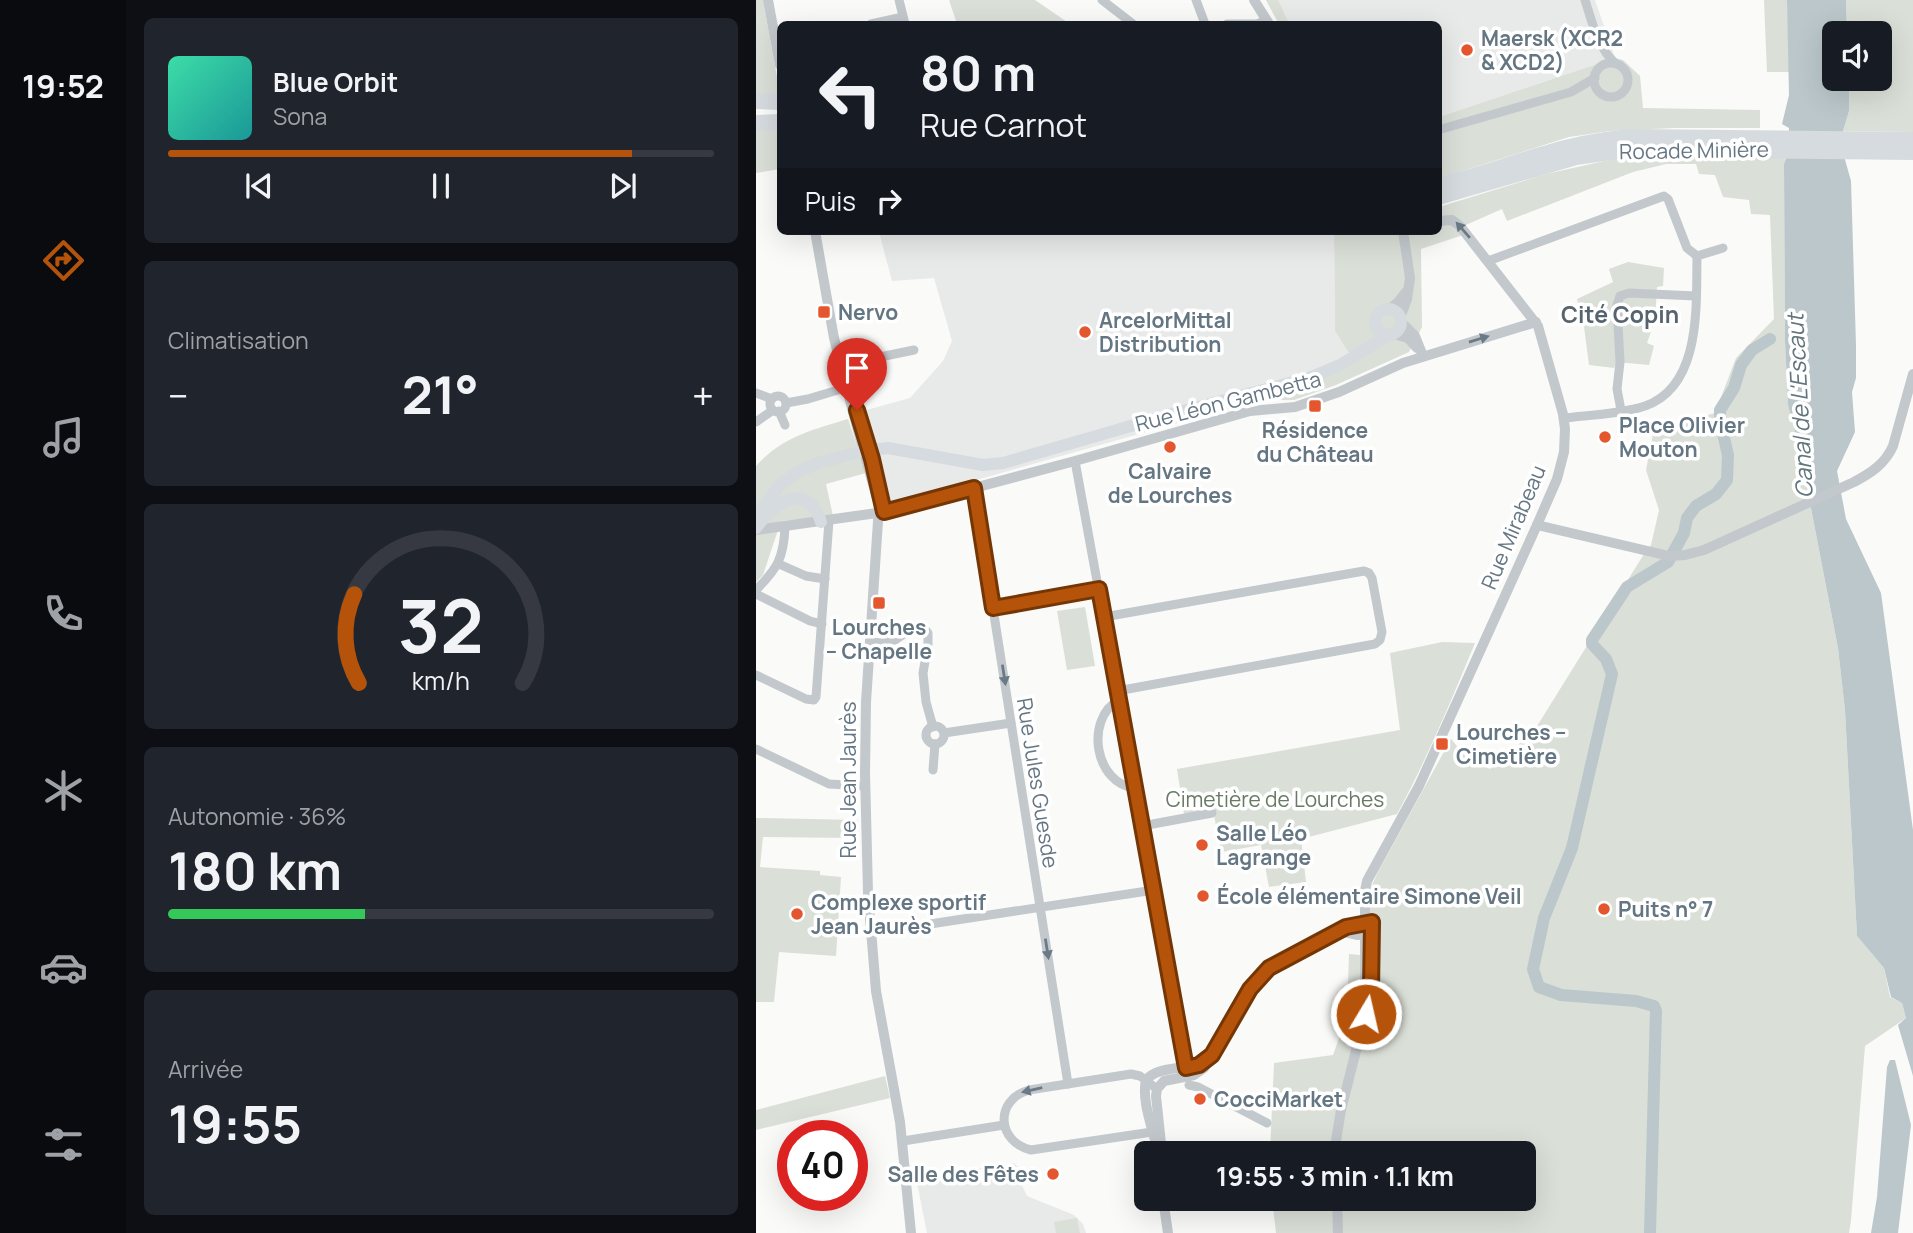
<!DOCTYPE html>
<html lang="fr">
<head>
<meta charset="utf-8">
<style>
	body { margin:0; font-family:Manrope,sans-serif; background:#20242c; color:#f1f3f6; height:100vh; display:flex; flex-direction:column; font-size:26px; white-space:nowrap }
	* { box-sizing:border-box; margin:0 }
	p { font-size:23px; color:#9ea1a6 }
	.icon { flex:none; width:38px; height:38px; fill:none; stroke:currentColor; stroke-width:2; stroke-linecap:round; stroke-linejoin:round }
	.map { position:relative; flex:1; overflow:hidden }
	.panel { display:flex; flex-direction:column; gap:18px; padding:18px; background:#0d0f14; width:630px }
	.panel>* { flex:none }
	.guide { position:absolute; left:21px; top:21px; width:665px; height:214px; border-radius:10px; box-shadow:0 7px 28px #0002; background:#171b24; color:#f1f3f6; overflow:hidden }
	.buttons { position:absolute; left:1066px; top:21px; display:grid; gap:14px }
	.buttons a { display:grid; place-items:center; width:70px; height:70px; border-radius:10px; background:#171b24; box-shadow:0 7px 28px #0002; font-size:35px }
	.speed { position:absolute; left:21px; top:1120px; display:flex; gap:14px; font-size:35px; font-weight:700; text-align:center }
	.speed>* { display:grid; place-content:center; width:91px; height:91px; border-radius:50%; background:#171b24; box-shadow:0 7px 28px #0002; line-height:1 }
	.speed .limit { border:10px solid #d22; background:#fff; color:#111 }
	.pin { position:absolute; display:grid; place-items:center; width:60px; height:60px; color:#fff; margin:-72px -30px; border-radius:50% 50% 50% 0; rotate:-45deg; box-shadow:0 0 7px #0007 }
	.pin .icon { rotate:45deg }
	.me { position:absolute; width:77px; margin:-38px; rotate:9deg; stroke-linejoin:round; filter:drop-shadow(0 0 5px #0008) }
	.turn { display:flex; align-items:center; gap:24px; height:147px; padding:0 28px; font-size:32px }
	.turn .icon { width:91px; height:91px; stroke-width:2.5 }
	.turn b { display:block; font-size:49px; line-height:60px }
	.then { display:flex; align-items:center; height:66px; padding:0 28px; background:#0003; gap:14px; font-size:26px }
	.big { font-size:52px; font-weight:700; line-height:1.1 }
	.panel .card { flex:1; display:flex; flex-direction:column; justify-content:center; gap:10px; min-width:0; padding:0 24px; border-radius:10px; background:#20242c }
	.panel .dial { align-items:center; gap:0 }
	.dial svg { height:182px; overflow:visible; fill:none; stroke:#363941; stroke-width:7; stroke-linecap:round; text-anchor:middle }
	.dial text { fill:#f1f3f6; stroke:none }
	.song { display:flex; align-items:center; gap:21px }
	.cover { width:84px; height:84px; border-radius:10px; background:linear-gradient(135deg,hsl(160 70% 55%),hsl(180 70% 35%)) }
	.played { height:7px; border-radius:4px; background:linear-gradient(90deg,#b45309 85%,#363941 85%) }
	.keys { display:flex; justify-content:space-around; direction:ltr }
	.heat { display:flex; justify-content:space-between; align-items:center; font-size:38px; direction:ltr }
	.charge { height:10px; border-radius:5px; background:linear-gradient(90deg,#34c759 36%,#363941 0) }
	.trip { position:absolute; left:378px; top:1141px; width:402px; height:70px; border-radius:10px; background:#171b24; box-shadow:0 7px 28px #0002; font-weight:700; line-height:70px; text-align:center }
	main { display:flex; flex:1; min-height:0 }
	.menu { display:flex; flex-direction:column; width:126px; justify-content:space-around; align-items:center; background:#090b0e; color:#9ea1a6 }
	.menu .icon { width:49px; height:49px }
	.menu .active { color:#b45309 }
	.menu b { font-size:32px; color:#f1f3f6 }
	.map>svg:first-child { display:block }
</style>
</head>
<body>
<main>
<nav class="menu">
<b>19:52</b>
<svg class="icon active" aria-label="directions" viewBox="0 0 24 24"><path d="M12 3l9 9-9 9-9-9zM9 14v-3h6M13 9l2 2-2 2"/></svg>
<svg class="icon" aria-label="music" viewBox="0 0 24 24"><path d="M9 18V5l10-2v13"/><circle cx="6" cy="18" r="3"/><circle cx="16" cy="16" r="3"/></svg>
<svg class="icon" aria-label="phone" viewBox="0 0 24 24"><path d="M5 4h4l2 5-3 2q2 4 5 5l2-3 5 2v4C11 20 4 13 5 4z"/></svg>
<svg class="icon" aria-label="climate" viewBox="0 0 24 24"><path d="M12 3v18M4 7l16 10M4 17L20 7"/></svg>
<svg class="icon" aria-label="car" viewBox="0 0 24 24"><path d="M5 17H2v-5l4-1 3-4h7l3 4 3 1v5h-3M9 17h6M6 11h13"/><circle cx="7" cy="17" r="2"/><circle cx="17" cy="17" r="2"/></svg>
<svg class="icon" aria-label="filters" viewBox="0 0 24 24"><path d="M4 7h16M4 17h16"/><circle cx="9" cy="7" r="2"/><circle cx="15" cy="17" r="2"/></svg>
</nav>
<section class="panel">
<div class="card">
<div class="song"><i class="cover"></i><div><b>Blue Orbit</b><p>Sona</p></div></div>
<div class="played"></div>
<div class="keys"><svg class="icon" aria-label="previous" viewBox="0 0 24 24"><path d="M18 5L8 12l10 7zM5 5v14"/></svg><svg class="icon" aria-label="pause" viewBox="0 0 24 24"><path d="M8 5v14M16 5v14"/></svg><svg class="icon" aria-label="next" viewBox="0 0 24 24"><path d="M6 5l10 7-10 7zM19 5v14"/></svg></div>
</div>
<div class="card"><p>Climatisation</p>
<div class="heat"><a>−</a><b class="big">21°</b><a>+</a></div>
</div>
<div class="card dial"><svg viewBox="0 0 100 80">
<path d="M14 69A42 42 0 1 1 86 69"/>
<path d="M14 69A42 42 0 0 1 12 30" stroke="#b45309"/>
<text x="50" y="56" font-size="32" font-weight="700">32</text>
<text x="50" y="72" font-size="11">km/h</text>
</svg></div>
<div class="card"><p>Autonomie · 36%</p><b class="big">180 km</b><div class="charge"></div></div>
<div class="card"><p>Arrivée</p><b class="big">19:55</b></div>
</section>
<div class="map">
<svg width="1157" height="1233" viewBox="0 0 1157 1233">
	<rect width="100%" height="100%" fill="#fafaf8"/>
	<g fill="#e8e9e9">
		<polygon points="510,0 839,0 859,58 683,117 682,24 523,24"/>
		<polygon points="128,231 578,231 579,331 598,361 543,389 132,505 107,411 154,398 187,361 196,341 178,278 136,281 123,232"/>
		<polygon points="258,1163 264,1169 266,1185 271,1196 318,1215 327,1224 330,1233 171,1233 160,1178"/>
	</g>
	<g fill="#dadfd7">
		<polygon points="0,0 7,0 24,94 0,98"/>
		<polygon points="193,0 279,0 314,24 201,24"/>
		<polygon points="510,0 522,0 533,24 523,24"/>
		<polygon points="1008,0 1031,0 1034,72 1011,72"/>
		<polygon points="1090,0 1157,0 1157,132 1087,131 1093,111 1093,79 1124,79 1124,33 1091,33"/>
		<polygon points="859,58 867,60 884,76 887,108 1004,110 1004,128 918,128 854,131 813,137 697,174 683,177 683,117"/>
		<polygon points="24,128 24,169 0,173 0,130"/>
		<path d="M923,154L1031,157L1028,164L1029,341L1032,405L1044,451L1082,648L1089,710L1101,936L1128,968L1134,997L1146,1003L1150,1018L1109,1046L1095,1220L1093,1233H520L516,1199H768V1153H514L518,1063L577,1055L591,1016L593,954L604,955L607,905L622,872L695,739L710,757L734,769L778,731L888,554L895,545L903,510L890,470L898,429L959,413L980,358L1018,319L1014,215L995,214L993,200L967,197L959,175L943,174L940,164H910L877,172L751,221L746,209L703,228L707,235L665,249L666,327L653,352L580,385L538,400H504C539,390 567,380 598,361L579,331L578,231H682L683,207L790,174L862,158Z"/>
		<polygon points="872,262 908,268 907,286 901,287 899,320 891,343 898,346 893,365 860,362 858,368 833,365 827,319 825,319 821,299 857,282 853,269"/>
		<path d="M92,419L110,473L70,484L77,516L25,521L7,575L0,582V466C26,437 56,430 92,419Z"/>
		<polygon points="329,607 339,666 311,670 301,611"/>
		<path d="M686,642L719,643C695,701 671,759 641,814L545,839L550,882L513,887L505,845L465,852L457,810L428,814L421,769L644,730L634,653Z"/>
		<polygon points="0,818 102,820 103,838 7,837 4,867 64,871 64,875 85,877 80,956 23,952 18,1002 0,1002"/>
		<polygon points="129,1076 134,1098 0,1130 0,1110"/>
		<polygon points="321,1218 324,1233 300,1233 298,1222"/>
	</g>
	<g fill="#bbc7cb">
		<polygon points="1031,0 1090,0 1091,33 1078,33 1078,79 1093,79 1093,111 1087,131 1088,156 1095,181 1100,345 1100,378 1096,392 1099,432 1081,471 1090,519 1125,593 1157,830 1157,1076 1142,1025 1150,1018 1146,1003 1135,997 1128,968 1101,936 1089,710 1082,648 1044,451 1032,405 1029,341 1028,164 1032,154 1033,128 1026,124 1033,95"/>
		<polygon points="1134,1060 1139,1060 1155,1125 1142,1233 1115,1233 1121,1197 1131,1067"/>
	</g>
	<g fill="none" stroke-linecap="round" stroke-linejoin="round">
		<polyline stroke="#bbc7cb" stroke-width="12" points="894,1233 900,1011 898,1006 880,1001 805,995 783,987 777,969 788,918 816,848 856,674 850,659 836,644 836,640 871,587 912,562 928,533 931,518 940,506 960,494 971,480 972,455 964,421 964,410 978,388 985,365 996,350 1014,339"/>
		<g stroke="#c3c8cc" stroke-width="9">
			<polyline points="143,0 149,24"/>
			<polyline points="346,0 377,24"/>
			<polyline points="440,0 449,24"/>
			<path d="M829,0C836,22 842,48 859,63"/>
			<polyline points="115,24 147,17"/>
			<polyline points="471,24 501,24 511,20"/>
			<circle cx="855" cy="80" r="17"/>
			<polyline points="682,130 815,92 839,78"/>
			<polyline points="732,261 908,196 912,199 931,248 941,256"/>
			<polyline points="85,365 158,350"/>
			<polyline points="0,393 16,399"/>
			<circle cx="22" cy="404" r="8"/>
			<polyline points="30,403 52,399 92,387"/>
			<polyline points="865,410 861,389 864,362 861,305 864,296 873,293 940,296"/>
			<polyline points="23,411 29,425"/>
			<path d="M808,418C833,415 865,414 889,406C946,386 940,305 941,256L967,248"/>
			<polyline points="0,422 17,410"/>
			<polyline points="319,461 430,1067"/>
			<polyline points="218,488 312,1084"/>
			<polyline points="23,564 50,576 69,579"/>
			<path d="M0,590C21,569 28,558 29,526"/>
			<polyline points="0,594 54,621 66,624"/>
			<polyline points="237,608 343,589"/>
			<polyline points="348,617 608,571 613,573 616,578 626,632 624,640 619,644 361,691"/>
			<polyline points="114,642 127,643 139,640 160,626 168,628 172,633 172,644 167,673 170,702 177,727"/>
			<polyline points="0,675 50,699 58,700 60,697 73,521"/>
			<path d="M363,700C328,719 339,784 379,788"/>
			<circle cx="179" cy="735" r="9"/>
			<polyline points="188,733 255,723"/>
			<polyline points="0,749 73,784 109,786"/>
			<polyline points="177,770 179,744"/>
			<polyline points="386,826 456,813"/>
			<polyline points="115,933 398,890"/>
			<polyline points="433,1085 442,1087 511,1123"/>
			<path d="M401,1089L384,1076L375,1074L273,1090C238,1100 241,1142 275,1150L403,1131"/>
			<polyline points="147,1141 248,1125"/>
		</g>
		<g stroke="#c3c8cc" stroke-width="10">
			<polyline points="12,0 24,65"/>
			<polyline points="498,0 513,24"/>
			<polyline points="59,231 78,338 98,416 123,506 110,702 109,773 112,893 120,991 144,1122 155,1233"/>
			<polyline points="634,309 642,302 650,292"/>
			<polyline points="644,318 651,299 654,278 647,231"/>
			<polyline points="645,322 659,336 667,356"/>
			<polyline points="638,334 652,338 661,348"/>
			<path d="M781,525L913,556L929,555L948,550L1098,482C1115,473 1129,464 1137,446L1157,374"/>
			<polyline points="0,530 128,512 319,461 494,411 539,407 583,392 647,363 780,322"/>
			<polyline points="584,931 602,935 616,934"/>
			<polyline points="606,1027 609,993 609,891 611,881 663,786 781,525 801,479 808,452 809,429 807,414 782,326 704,226 696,220 682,221"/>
			<path d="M402,1153C398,1131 385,1102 390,1080C403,1064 433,1072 451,1059"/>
			<polyline points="406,1153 400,1096 401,1089 408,1081 438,1075 448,1068 493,989 509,971 521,963 593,926 613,923"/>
			<polyline points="578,1153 585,1110 607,1023"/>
			<polyline points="407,1199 412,1233"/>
			<polyline points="581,1199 582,1233"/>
		</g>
		<g stroke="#d6dbdf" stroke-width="12">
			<circle cx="632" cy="322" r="13"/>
			<polyline points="0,516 25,484 43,471 62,463 107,451 132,448 227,465 247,463 423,412 553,378 584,365 631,336"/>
			<path d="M0,528C17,503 51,480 65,522"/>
		</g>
		<g stroke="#d6dbdf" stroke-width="16">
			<polyline points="0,101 24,102"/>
			<polyline points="0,123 24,122"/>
			<path d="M682,185C718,178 753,164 788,154C816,145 845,140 874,137L1157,140"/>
			<polyline points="682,197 820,157 875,149 1157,152"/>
		</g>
	</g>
	<defs><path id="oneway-solid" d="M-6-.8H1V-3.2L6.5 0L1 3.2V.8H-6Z" transform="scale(1.75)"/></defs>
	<g fill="#6a7a87">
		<use href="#oneway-solid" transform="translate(707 230) rotate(-131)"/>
		<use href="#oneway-solid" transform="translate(723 339) rotate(-17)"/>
		<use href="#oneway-solid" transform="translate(248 675) rotate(81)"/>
		<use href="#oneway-solid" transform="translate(291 949) rotate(81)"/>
		<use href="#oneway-solid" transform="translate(276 1090) rotate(167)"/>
	</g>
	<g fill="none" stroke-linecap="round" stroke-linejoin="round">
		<defs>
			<polyline id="route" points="101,410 116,459 128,512 218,488 237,608 343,589 430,1068 443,1065 456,1055 494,989 513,968 590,927 616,922 615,991 610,1014"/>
		</defs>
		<use href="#route" stroke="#753606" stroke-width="18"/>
		<use href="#route" stroke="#b45309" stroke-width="12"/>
	</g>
	<g fill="#e4572e" stroke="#fff" stroke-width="2.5">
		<circle cx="711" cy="50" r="7"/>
		<rect x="61" y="305" width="14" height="14" rx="3.5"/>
		<circle cx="329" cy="332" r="7"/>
		<rect x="552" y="399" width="14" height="14" rx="3.5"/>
		<circle cx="849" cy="437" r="7"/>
		<circle cx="414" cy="447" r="7"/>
		<rect x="116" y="596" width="14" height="14" rx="3.5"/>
		<rect x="679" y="737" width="14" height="14" rx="3.5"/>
		<circle cx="446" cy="845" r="7"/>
		<circle cx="447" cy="896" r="7"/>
		<circle cx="848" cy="909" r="7"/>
		<circle cx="41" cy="914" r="7"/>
		<circle cx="444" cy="1099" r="7"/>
		<circle cx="297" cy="1174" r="7"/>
	</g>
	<g text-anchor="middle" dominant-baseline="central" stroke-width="7" stroke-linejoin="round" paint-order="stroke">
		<g font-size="21" font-weight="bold" fill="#657683" stroke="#fff" text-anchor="start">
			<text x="725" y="38">Maersk (XCR2<tspan x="725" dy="24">&amp; XCD2)</tspan></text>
			<text x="82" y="312">Nervo</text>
			<text x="343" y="320">ArcelorMittal<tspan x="343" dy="24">Distribution</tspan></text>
			<text x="863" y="425">Place Olivier<tspan x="863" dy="24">Mouton</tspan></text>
			<text x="559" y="430" text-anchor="middle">Résidence<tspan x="559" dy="24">du Château</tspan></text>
			<text x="414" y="471" text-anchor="middle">Calvaire<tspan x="414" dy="24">de Lourches</tspan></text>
			<text x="123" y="627" text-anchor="middle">Lourches<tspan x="123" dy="24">– Chapelle</tspan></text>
			<text x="700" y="732">Lourches –<tspan x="700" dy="24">Cimetière</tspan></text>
			<text x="460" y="833">Salle Léo<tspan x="460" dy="24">Lagrange</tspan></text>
			<text x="461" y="896">École élémentaire Simone Veil</text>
			<text x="55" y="902">Complexe sportif<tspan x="55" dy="24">Jean Jaurès</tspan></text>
			<text x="862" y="909">Puits n° 7</text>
			<text x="458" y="1099">CocciMarket</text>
			<text x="283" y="1174" text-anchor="end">Salle des Fêtes</text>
		</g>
		<g font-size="21" fill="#657683" stroke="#fff">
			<text transform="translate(938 150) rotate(-1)">Rocade Minière</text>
			<text transform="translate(472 401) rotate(-14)">Rue Léon Gambetta</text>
			<text transform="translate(757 527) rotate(-67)">Rue Mirabeau</text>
			<text transform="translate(92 780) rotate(-90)">Rue Jean Jaurès</text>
			<text transform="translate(282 783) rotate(81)">Rue Jules Guesde</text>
		</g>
		<g font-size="21" fill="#687a64" stroke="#fff">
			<text x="519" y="799">Cimetière de Lourches</text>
		</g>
		<g font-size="23" font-weight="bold" fill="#57646e" stroke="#fff">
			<text x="864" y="314">Cité Copin</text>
		</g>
		<g font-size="23" font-style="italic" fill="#60757c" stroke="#fff">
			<text transform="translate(1043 406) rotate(-93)">Canal de L'Escaut</text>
		</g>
	</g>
</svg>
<div class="buttons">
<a><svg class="icon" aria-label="sound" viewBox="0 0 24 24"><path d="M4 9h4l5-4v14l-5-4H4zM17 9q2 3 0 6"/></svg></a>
</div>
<div class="speed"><div class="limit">40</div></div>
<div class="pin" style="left:101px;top:410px;background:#d93025"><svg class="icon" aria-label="arrive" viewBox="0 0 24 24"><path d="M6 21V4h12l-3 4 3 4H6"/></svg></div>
<svg class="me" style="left:610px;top:1014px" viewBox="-20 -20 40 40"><circle r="17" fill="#b45309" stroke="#fff" stroke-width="3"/><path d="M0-11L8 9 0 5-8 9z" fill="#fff"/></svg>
<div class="trip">19:55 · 3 min · 1.1 km</div>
<div class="guide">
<div class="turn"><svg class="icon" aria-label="left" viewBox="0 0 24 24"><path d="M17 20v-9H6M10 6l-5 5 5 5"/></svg><div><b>80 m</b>Rue Carnot</div></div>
<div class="then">Puis<svg class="icon" aria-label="right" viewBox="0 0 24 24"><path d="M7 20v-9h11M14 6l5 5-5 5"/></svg></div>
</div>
</div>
</main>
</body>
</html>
